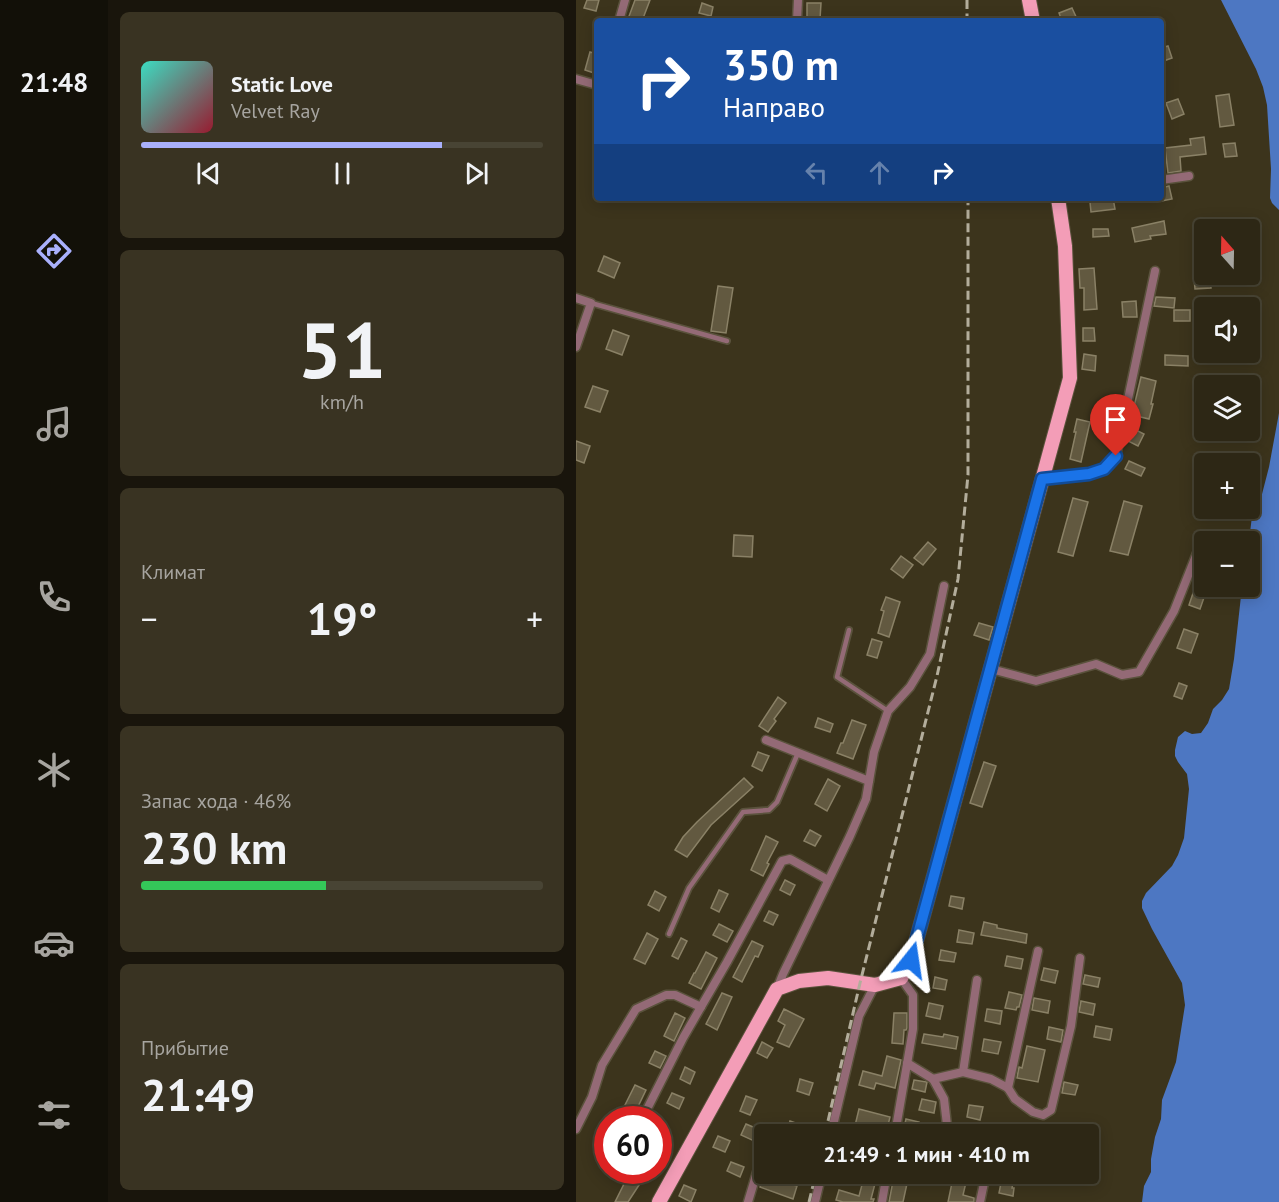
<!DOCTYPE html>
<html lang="ru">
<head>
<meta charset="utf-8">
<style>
	body { margin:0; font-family:"PT Sans",sans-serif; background:#393322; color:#f1f3f6; height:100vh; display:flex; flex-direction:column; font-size:22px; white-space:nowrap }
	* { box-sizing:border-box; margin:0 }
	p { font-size:20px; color:#a7a5a0 }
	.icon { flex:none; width:33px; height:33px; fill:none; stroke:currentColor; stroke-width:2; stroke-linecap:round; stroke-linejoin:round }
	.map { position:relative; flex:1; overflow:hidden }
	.side { display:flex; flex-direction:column; gap:12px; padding:12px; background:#19150c; width:468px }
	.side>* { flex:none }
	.hud { position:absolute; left:18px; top:18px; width:570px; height:183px; border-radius:6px; box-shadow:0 3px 15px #0003,0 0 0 2px #484434; background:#1a4fa0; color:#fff; overflow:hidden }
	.needle { width:39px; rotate:340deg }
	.fabs { position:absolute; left:618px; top:219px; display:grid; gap:12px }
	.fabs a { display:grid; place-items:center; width:66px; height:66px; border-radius:6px; background:#2d2715; box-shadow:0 3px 15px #0003,0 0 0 2px #484434; font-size:30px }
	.speed { position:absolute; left:18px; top:1106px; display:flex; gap:12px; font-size:30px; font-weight:700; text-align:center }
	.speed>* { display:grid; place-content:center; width:78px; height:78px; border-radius:50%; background:#2d2715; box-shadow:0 3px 15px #0003,0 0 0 2px #484434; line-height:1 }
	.speed .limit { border:9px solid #d22; background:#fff; color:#111 }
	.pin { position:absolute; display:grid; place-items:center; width:51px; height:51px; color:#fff; margin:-62px -26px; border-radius:50% 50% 50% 0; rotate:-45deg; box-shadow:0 0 6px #0007 }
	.pin .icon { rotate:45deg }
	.me { position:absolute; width:66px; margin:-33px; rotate:15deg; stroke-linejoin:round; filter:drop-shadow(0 0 4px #0008) }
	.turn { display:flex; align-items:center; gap:21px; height:126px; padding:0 30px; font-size:27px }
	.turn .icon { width:78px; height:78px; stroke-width:2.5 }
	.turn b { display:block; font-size:42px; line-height:51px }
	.lanes { display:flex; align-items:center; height:57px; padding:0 30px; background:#0003; justify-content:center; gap:30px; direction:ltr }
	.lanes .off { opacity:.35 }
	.big { font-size:45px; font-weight:700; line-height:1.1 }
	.side .tile { flex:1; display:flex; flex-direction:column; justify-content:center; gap:9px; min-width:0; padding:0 21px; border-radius:9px; background:#393322 }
	.side .dial { align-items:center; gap:0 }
	.dial b { font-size:78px; line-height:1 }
	.song { display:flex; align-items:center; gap:18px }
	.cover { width:72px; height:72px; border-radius:9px; background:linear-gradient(135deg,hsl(170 70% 55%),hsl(350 70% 35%)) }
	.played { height:6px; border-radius:3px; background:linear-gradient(90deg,#a9b0fc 75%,#484434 75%) }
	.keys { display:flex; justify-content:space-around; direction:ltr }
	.heat { display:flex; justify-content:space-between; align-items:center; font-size:33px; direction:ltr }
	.charge { height:9px; border-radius:4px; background:linear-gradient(90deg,#34c759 46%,#484434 0) }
	.trip { position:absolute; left:178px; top:1124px; width:345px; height:60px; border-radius:6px; background:#2d2715; box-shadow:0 3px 15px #0003,0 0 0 2px #484434; font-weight:700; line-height:60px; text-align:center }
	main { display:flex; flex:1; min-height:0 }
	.tabs { display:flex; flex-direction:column; width:108px; justify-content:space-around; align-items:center; background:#121008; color:#a7a5a0 }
	.tabs .icon { width:42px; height:42px }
	.tabs .on { color:#a9b0fc }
	.tabs b { font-size:27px; color:#f1f3f6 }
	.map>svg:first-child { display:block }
</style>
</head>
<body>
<main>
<nav class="tabs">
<b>21:48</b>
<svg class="icon on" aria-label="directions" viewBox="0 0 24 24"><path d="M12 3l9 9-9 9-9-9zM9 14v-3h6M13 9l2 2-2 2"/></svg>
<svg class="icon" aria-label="music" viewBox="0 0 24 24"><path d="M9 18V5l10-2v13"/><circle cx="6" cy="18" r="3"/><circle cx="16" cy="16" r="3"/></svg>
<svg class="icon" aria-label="phone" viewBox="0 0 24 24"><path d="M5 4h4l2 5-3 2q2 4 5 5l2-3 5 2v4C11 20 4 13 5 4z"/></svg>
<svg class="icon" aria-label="climate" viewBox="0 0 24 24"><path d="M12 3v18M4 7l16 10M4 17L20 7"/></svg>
<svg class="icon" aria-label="car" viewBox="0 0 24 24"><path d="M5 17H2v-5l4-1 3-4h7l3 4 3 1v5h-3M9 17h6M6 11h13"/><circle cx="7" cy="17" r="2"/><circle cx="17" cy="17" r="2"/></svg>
<svg class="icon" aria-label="filters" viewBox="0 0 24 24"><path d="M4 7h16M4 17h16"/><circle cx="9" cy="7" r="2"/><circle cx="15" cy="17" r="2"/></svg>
</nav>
<section class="side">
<div class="tile">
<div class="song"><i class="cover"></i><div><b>Static Love</b><p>Velvet Ray</p></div></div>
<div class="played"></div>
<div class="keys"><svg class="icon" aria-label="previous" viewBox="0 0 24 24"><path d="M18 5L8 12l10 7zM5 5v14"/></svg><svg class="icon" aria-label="pause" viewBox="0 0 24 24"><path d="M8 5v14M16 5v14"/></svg><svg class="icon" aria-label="next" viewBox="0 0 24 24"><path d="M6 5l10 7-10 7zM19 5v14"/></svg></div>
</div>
<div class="tile dial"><b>51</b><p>km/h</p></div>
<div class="tile"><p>Климат</p>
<div class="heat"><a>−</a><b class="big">19°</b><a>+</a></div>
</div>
<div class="tile"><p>Запас хода · 46%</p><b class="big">230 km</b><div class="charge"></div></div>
<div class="tile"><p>Прибытие</p><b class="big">21:49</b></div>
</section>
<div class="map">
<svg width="703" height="1202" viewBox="0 0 703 1202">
	<rect width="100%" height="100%" fill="#3c341c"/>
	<g fill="#4d77c2">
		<polygon points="645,0 703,0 703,210 696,203 694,198 695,169 691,105 687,87 680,69"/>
		<polygon points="703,413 703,1202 566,1202 568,1186 575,1172 575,1159 579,1137 585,1119 586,1100 600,1062 609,1005 606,983 576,929 566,908 566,901 570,893 596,866 602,855 608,838 613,789 611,774 602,762 599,756 599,750 602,737 609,731 616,734 625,733 632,723 637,709 646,700 653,689 658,659 666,587 674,586 673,541 676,516 685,498 693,467"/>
	</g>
	<g fill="#625940" stroke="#8a8166" stroke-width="1.5">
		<polygon points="11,0 23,0 20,11 8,8"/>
		<polygon points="59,0 74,0 66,21 58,21 52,19"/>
		<polygon points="126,3 137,7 135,16 123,13"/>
		<polygon points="231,3 245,3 244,19 231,19"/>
		<polygon points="496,8 502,21 486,21 483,13"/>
		<polygon points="592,46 596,58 585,62 585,48"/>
		<polygon points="14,52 21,54 21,63 18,73 9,70"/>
		<polygon points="653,94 658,125 644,127 640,96"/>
		<polygon points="602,99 608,114 596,119 590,103"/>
		<polygon points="628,137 630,154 604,157 605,171 592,173 589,148 615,145 614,139"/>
		<polygon points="659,143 661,156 649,157 647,144"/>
		<polygon points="593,186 596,199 585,201 585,188"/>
		<polygon points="537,198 539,209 515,212 514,202"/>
		<polygon points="588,221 590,234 574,236 575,239 559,242 556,228"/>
		<polygon points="517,229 532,229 533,236 517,237"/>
		<polygon points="28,256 44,263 38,278 22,271"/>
		<polygon points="674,261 681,261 682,282 668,283 667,274 674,274"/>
		<polygon points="518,268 521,309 508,310 508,288 504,288 503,269"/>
		<polygon points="634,277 635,288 619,289 618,278"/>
		<polygon points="142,286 157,288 150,333 135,331"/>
		<polygon points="580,297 599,298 598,308 578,306"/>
		<polygon points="560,301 561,317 547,317 546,302"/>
		<rect x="598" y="310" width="16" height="11"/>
		<polygon points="507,328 518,328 519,341 507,341"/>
		<polygon points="37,330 53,336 46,355 30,349"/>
		<polygon points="508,354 520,356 519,371 506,369"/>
		<polygon points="589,355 612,356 612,366 589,365"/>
		<polygon points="565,377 580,381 575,404 577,404 573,419 556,415"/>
		<polygon points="17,386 32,391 24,412 9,407"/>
		<polygon points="501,419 514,422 505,462 494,459 500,432 498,432"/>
		<polygon points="558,429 568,434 562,446 552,441"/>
		<polygon points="0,441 14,446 8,463 0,460"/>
		<polygon points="553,461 569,468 565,476 549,469"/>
		<polygon points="497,498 512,502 497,556 482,552"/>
		<polygon points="548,501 566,506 552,555 534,551"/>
		<polygon points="158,535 177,536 176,557 157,556"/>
		<polygon points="352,542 360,549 347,565 338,558"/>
		<polygon points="325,556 337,565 327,578 315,569"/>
		<polygon points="627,564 628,564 628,586 632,586 624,609 613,605"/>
		<polygon points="310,597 324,602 313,637 302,633 308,611 305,610"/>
		<polygon points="403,623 417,627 413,640 398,635"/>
		<polygon points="608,629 622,634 615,653 601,648"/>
		<polygon points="296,639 306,642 301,658 291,655"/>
		<polygon points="603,683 611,686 606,699 598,696"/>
		<polygon points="202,697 210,703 198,719 200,721 192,732 183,726"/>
		<polygon points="242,718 257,724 254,732 239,727"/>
		<polygon points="276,720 290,725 277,759 261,753 265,743 267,743"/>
		<polygon points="182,752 193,756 186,771 176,766"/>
		<polygon points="408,762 420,766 406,807 394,803"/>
		<polygon points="168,778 177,787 135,825 111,857 99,850 107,837 121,822"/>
		<polygon points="252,779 264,786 251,811 239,804"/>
		<polygon points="234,830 245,836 239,846 228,841"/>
		<polygon points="190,836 202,842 191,863 193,864 187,876 175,870"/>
		<polygon points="209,880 219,885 214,895 204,890"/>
		<polygon points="143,890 152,894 143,912 135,908"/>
		<polygon points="79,891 90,897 83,911 72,905"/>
		<polygon points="375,896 388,898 386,909 373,906"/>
		<polygon points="193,911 202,915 197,925 188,921"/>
		<polygon points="408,922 421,925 421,928 451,934 450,943 405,935"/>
		<polygon points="143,924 157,931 151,942 137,935"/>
		<polygon points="383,930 398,933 396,944 381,942"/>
		<polygon points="71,933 82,939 69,964 58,959"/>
		<polygon points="105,938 111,941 102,959 96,956"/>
		<polygon points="176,941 187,946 182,957 179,956 166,982 157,977"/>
		<polygon points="365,950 380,953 378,962 363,960"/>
		<polygon points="130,952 141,958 125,989 113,983 118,973 119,973"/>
		<polygon points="431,956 447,959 445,969 429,966"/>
		<polygon points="468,968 482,971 479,983 465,980"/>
		<polygon points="509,975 524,978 522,987 507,984"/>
		<polygon points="359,977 371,980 369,990 357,988"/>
		<polygon points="433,992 446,995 443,1007 441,1007 440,1010 429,1008"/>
		<polygon points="146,993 156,997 141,1030 130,1024"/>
		<polygon points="458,998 474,1001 472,1013 456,1010"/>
		<polygon points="505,1001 519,1004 517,1015 503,1012"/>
		<polygon points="353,1003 367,1006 364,1019 350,1016"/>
		<polygon points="208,1009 228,1019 213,1047 201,1042 209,1025 202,1021"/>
		<polygon points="411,1009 426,1011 424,1024 409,1021"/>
		<polygon points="99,1013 109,1018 98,1041 88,1036"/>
		<polygon points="318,1013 331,1013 331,1028 330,1030 328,1030 327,1044 316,1043"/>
		<polygon points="520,1026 536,1029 534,1040 518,1037"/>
		<polygon points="473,1027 487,1030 485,1042 471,1039"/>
		<polygon points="348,1034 367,1037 368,1034 382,1037 380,1049 346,1043"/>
		<polygon points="408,1039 425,1042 422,1054 406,1051"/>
		<polygon points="186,1042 197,1048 191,1058 181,1053"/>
		<polygon points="451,1046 469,1050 462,1082 441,1078 443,1067 446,1068"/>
		<polygon points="79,1051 90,1056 84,1068 73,1063"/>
		<polygon points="311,1056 325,1060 319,1088 300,1083 298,1089 283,1085 287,1071 306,1076"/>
		<polygon points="109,1067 119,1072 114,1084 104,1079"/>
		<polygon points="224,1079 237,1083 233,1095 221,1091"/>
		<polygon points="338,1080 351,1082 349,1092 336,1089"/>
		<polygon points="488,1082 502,1085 499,1095 486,1093"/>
		<polygon points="59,1085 70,1090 56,1119 42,1119"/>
		<polygon points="96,1093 108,1098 103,1109 91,1103"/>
		<polygon points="170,1096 181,1100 174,1115 164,1111"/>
		<polygon points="346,1099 360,1102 358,1113 343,1110"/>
		<polygon points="393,1105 407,1107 404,1120 391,1117"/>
		<polygon points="283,1109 314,1117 311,1129 289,1123 287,1134 277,1134"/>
		<polygon points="330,1119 343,1122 341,1131 328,1128"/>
		<polygon points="214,1121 225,1125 223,1134 210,1134"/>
		<polygon points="170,1124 189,1132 189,1146 165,1135"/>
		<polygon points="142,1136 154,1141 149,1152 137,1147"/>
		<polygon points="155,1162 168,1167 164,1177 151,1171"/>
		<polygon points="268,1173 288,1173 301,1176 295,1199 298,1199 297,1202 267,1202 260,1200 263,1190 283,1196 287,1181 268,1176"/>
		<polygon points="378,1173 392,1174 387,1195 398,1198 398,1202 372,1202"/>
		<polygon points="427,1173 439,1173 436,1188 438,1188 437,1196 423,1193"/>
		<polygon points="52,1176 65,1182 52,1202 39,1202"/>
		<polygon points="318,1176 332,1179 327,1202 313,1202"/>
		<polygon points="187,1177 221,1186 217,1199 184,1187"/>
		<polygon points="108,1185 120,1190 115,1202 103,1196"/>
	</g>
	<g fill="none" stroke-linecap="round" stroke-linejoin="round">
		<defs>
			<g id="service">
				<polyline points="15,303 151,341"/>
				<polyline points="273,630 261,677 312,711"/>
				<polyline points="93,934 113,888 167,812 193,810 201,802 222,753"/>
			</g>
			<g id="minor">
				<polyline points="43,21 49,0"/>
				<polyline points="221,21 222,0"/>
				<polyline points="0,79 21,85"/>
				<polyline points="585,180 613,176"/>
				<polyline points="0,298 15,303 0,347"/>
				<polyline points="466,479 513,474 528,469 540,456 579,271"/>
				<polyline points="415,669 460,681 520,664 546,675 563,672 598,611 627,538"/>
				<polyline points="190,740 293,781"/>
				<polyline points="201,989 207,974 274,836 290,799 298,752 312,711 334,687 354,654 368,586"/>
				<polyline points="331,1063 357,1079 368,1099 372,1134"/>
				<polyline points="387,1072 401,980"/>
				<polyline points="357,1079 387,1072 415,1079 432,1088 439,1099 457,1112 467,1115 475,1110 495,1026 504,958"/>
				<polyline points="432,1088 462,951"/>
				<polyline points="66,1119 107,1038 151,962 206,861 214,859 252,880"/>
				<polyline points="0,1129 16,1097 26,1065 60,1009 90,995 99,995 125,1007"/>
				<polyline points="255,1134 283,1016 299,985"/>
				<polyline points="319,1134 337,1029 337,995 325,978"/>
				<polyline points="404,1173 408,1183 404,1202"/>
				<polyline points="172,1202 184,1162"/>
				<polyline points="239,1202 246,1173"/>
				<polyline points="306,1202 311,1173"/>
			</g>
			<g id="primary">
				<polyline points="453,0 457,21"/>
				<polyline points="83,1202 201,989 223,981 252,978 299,985 325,978 335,960 494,378 489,246 482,198"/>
			</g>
		</defs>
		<use href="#service" stroke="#5a523c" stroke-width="8"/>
		<use href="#minor" stroke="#5a523c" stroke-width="11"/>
		<use href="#primary" stroke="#5a523c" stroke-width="16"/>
		<use href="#service" stroke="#946a76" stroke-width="4.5"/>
		<use href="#minor" stroke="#946a76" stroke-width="8"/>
		<use href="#primary" stroke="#f39db7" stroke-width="14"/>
		<g stroke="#b3ad9b" stroke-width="3" stroke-dasharray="9 4.5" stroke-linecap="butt">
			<polyline points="391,0 391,21"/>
			<polyline points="249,1134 284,983 361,676 382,579 392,475 392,198"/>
			<polyline points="233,1202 240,1173"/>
		</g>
	</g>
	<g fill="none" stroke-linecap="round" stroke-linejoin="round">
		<defs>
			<polyline id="route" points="335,960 466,479 513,474 528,469 540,456"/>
		</defs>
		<use href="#route" stroke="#114b97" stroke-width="15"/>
		<use href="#route" stroke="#1a73e8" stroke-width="10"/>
	</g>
</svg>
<div class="fabs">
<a><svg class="needle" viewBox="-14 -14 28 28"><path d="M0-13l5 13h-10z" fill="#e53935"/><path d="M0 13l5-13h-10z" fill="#a7a5a0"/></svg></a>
<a><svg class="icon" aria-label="sound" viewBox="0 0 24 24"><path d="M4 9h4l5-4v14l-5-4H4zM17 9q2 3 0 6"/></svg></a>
<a><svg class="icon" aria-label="layers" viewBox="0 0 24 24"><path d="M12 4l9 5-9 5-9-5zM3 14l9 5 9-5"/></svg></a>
<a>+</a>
<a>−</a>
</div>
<div class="speed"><div class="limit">60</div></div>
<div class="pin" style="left:540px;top:456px;background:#d93025"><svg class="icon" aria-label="arrive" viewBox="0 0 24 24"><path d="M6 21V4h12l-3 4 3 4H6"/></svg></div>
<svg class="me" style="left:335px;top:960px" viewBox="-20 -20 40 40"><path d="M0-17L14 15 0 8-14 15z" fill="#1a73e8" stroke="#fff" stroke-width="4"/></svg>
<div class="trip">21:49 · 1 мин · 410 m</div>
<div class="hud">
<div class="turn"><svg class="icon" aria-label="right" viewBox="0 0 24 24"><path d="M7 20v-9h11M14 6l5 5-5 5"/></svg><div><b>350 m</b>Направо</div></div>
<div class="lanes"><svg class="icon off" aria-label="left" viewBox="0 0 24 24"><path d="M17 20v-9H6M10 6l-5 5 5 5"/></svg><svg class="icon off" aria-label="ahead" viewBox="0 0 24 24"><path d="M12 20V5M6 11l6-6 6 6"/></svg><svg class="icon" aria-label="right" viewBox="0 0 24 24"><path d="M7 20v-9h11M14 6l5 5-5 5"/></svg></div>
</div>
</div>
</main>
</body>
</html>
